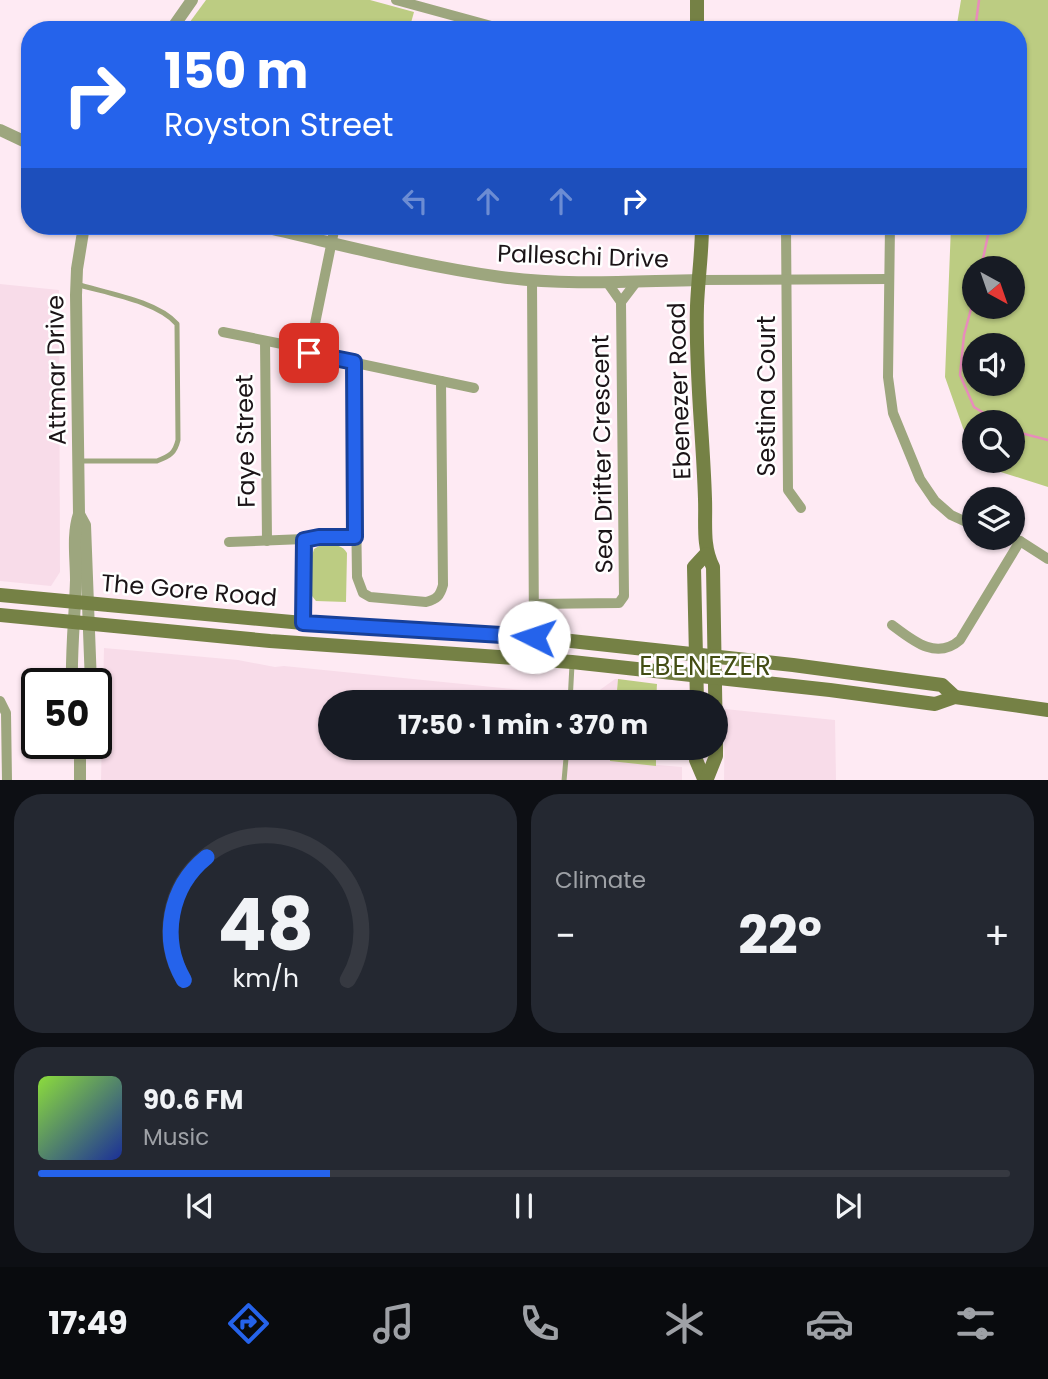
<!DOCTYPE html>
<html lang="en">
<head>
<meta charset="utf-8">
<style>
	body { margin:0; font-family:Poppins,sans-serif; background:#242831; color:#f1f3f6; height:100vh; display:flex; flex-direction:column; font-size:26px; white-space:nowrap }
	* { box-sizing:border-box; margin:0 }
	p { font-size:23px; color:#9ea1a6 }
	.icon { flex:none; width:38px; height:38px; fill:none; stroke:currentColor; stroke-width:2; stroke-linecap:round; stroke-linejoin:round }
	.map { position:relative; height:780px; overflow:hidden }
	.side { display:flex; flex-direction:column; gap:14px; padding:14px; background:#0d0f14; flex:1 }
	.side>* { flex:none }
	.banner { position:absolute; left:21px; top:21px; width:1006px; height:214px; border-radius:28px; box-shadow:0 2px 5px #0004; background:#2563eb; color:#fff; overflow:hidden }
	.needle { width:46px; rotate:140deg }
	.fabs { position:absolute; left:962px; top:256px; display:grid; gap:14px }
	.fabs a { display:grid; place-items:center; width:63px; height:63px; border-radius:50%; background:#171b24; box-shadow:0 2px 5px #0004; font-size:35px }
	.speed { position:absolute; left:21px; top:668px; display:flex; gap:14px; font-size:35px; font-weight:700; text-align:center }
	.speed>* { display:grid; place-content:center; width:91px; height:91px; border-radius:50%; background:#171b24; box-shadow:0 2px 5px #0004; line-height:1 }
	.speed .limit { border:4px solid #111; border-radius:10px; background:#fff; color:#111 }
	.pin { position:absolute; display:grid; place-items:center; width:60px; height:60px; color:#fff; margin:-30px; border-radius:14px; box-shadow:0 4px 10px #0006 }
	.me { position:absolute; width:77px; margin:-38px; rotate:274deg; stroke-linejoin:round; filter:drop-shadow(0 0 5px #0008) }
	.turn { display:flex; align-items:center; gap:24px; height:147px; padding:0 28px; font-size:32px }
	.turn .icon { width:91px; height:91px; stroke-width:2.5 }
	.turn b { display:block; font-size:49px; line-height:60px }
	.lanes { display:flex; align-items:center; height:66px; padding:0 28px; background:#0003; justify-content:center; gap:35px; direction:ltr }
	.lanes .off { opacity:.35 }
	.big { font-size:52px; font-weight:700; line-height:1.1 }
	.side .widget { flex:1; display:flex; flex-direction:column; justify-content:center; gap:10px; min-width:0; padding:0 24px; border-radius:28px; background:#242831 }
	.side .dial { align-items:center; gap:0 }
	.dial svg { height:182px; overflow:visible; fill:none; stroke:#363941; stroke-width:7; stroke-linecap:round; text-anchor:middle }
	.dial text { fill:#f1f3f6; stroke:none }
	.song { display:flex; align-items:center; gap:21px }
	.cover { width:84px; height:84px; border-radius:10px; background:linear-gradient(135deg,hsl(90 70% 55%),hsl(230 70% 35%)) }
	.played { height:7px; border-radius:4px; background:linear-gradient(90deg,#2563eb 30%,#363941 30%) }
	.keys { display:flex; justify-content:space-around; direction:ltr }
	.heat { display:flex; justify-content:space-between; align-items:center; font-size:38px; direction:ltr }
	.side .tiles { flex:1; display:grid; gap:14px; grid-template-columns:1fr 1fr }
	.widget:last-child { grid-column:span 2 }
	.trip { position:absolute; left:318px; top:690px; width:410px; height:70px; border-radius:35px; background:#171b24; box-shadow:0 2px 5px #0004; font-weight:700; line-height:70px; text-align:center }
	.tab-bar { display:flex; height:112px; justify-content:space-around; align-items:center; background:#090b0e; color:#9ea1a6 }
	.tab-bar .icon { width:49px; height:49px }
	.tab-bar .active { color:#2563eb }
	.tab-bar b { font-size:32px; color:#f1f3f6 }
	.map>svg:first-child { display:block }
</style>
</head>
<body>
<div class="map">
<svg width="1048" height="781" viewBox="0 0 1048 781">
	<rect width="100%" height="100%" fill="#feeaf3"/>
	<g fill="#f8dce9">
		<polygon points="0,284 59,290 60,572 51,586 0,581"/>
		<polygon points="104,648 238,660 275,667 284,666 542,692 597,692 615,679 618,679 616,702 331,702 331,747 611,747 610,761 682,767 682,781 101,781"/>
		<polygon points="725,709 835,720 836,780 724,780"/>
	</g>
	<g fill="#bccc82" fill-rule="evenodd">
		<polygon points="206,0 370,0 414,12 409,30 184,30"/>
		<path d="M961,0H1048V487L988,468L982,460H1013V422H975V450L963,428L945,377L951,226H1018V30H956ZM975,268H1013V306H975ZM975,345H1013V383H975Z"/>
		<path d="M321,545C331,545 341,543 347,553L346,602L316,601L312,596V556L314,549Z"/>
		<polygon points="618,679 657,684 656,702 616,702"/>
		<polygon points="611,747 656,747 656,766 610,761"/>
	</g>
	<g fill="none" stroke-linecap="round" stroke-linejoin="round">
		<g stroke="#e88cbb" stroke-width="2.5">
			<polyline points="975,30 979,0"/>
			<polyline points="981,268 990,226"/>
			<polyline points="975,294 964,335 960,375 974,407 998,422"/>
			<polyline points="1013,431 1048,440"/>
		</g>
		<g stroke="#9da67e" stroke-width="5">
			<path d="M76,284C106,293 157,301 177,324L178,440C175,453 170,456 157,461H79"/>
			<polyline points="570,702 572,665"/>
			<polyline points="564,781 567,747"/>
		</g>
		<g stroke="#9da67e" stroke-width="10">
			<polyline points="396,0 506,30"/>
			<polyline points="335,226 309,353 474,388"/>
			<polyline points="786,226 788,490 801,508"/>
			<polyline points="890,226 888,377 893,413 920,479 935,501 951,515 975,526"/>
			<polyline points="532,280 534,637"/>
			<polyline points="700,280 888,279"/>
			<polyline points="621,302 637,281"/>
			<polyline points="223,332 297,347 309,353"/>
			<polyline points="265,341 267,541"/>
			<path d="M354,363L357,577L363,593L370,597L426,602C437,599 440,596 443,585L441,381"/>
			<polyline points="1008,537 1020,541 1048,559"/>
			<polyline points="229,542 355,537"/>
			<polyline points="534,604 619,603 624,596 621,302 607,282"/>
			<polyline points="303,623 304,540"/>
			<path d="M892,625C912,640 936,661 960,640L1020,541"/>
			<polyline points="0,701 6,713 7,781"/>
		</g>
		<g stroke="#9da67e" stroke-width="12">
			<polyline points="171,30 192,0"/>
			<polyline points="0,130 30,144"/>
			<path d="M259,226C339,244 420,266 501,277C566,286 634,281 700,280"/>
			<polyline points="79,514 85,525 91,684"/>
			<path d="M72,684C71,649 75,615 76,580C76,558 72,535 79,514L76,295L77,269L84,226"/>
			<polyline points="80,744 80,781"/>
		</g>
		<g stroke="#758145" stroke-width="14">
			<polyline points="697,0 697,30"/>
			<path d="M702,226C702,253 698,279 697,306C695,370 703,434 705,499C706,522 702,546 713,567L716,745"/>
			<polyline points="0,595 303,623 534,637 793,665 942,685 955,697"/>
			<polyline points="0,615 270,641 572,662 830,690 935,704 955,697 1048,710"/>
			<polyline points="697,702 694,567 706,554"/>
			<polyline points="697,747 696,760 705,781"/>
			<polyline points="706,781 716,756 716,747"/>
		</g>
	</g>
	<g fill="none" stroke-linecap="round" stroke-linejoin="round">
		<defs>
			<polyline id="route" points="309,353 354,362 355,537 319,537 304,540 303,623 534,637"/>
		</defs>
		<use href="#route" stroke="#184099" stroke-width="18"/>
		<use href="#route" stroke="#2563eb" stroke-width="12"/>
	</g>
	<g text-anchor="middle" dominant-baseline="central" stroke-width="5" stroke-linejoin="round" paint-order="stroke">
		<g font-size="24" fill="#1b1417" stroke="#fff">
			<text transform="translate(583 256) rotate(2)">Palleschi Drive</text>
			<text transform="translate(56 370) rotate(-91)">Attmar Drive</text>
			<text transform="translate(679 391) rotate(-92)">Ebenezer Road</text>
			<text transform="translate(766 396) rotate(-90)">Sestina Court</text>
			<text transform="translate(245 441) rotate(-91)">Faye Street</text>
			<text transform="translate(602 454) rotate(-91)">Sea Drifter Crescent</text>
			<text transform="translate(189 590) rotate(5)">The Gore Road</text>
		</g>
		<g font-size="26" letter-spacing="2" fill="#434d14" stroke="#fff">
			<text x="706" y="666">EBENEZER</text>
		</g>
	</g>
</svg>
<div class="fabs">
<a><svg class="needle" viewBox="-14 -14 28 28"><path d="M0-13l5 13h-10z" fill="#e53935"/><path d="M0 13l5-13h-10z" fill="#9ea1a6"/></svg></a>
<a><svg class="icon" aria-label="sound" viewBox="0 0 24 24"><path d="M4 9h4l5-4v14l-5-4H4zM17 9q2 3 0 6"/></svg></a>
<a><svg class="icon" aria-label="search" viewBox="0 0 24 24"><circle cx="10" cy="10" r="6"/><path d="M15 15l6 6"/></svg></a>
<a><svg class="icon" aria-label="layers" viewBox="0 0 24 24"><path d="M12 4l9 5-9 5-9-5zM3 14l9 5 9-5"/></svg></a>
</div>
<div class="speed"><div class="limit">50</div></div>
<div class="pin" style="left:309px;top:353px;background:#d93025"><svg class="icon" aria-label="arrive" viewBox="0 0 24 24"><path d="M6 21V4h12l-3 4 3 4H6"/></svg></div>
<svg class="me" style="left:534px;top:637px" viewBox="-20 -20 40 40"><circle r="19" fill="#fff"/><path d="M0-13L10 11 0 6-10 11z" fill="#2563eb"/></svg>
<div class="trip">17:50 · 1 min · 370 m</div>
<div class="banner">
<div class="turn"><svg class="icon" aria-label="right" viewBox="0 0 24 24"><path d="M7 20v-9h11M14 6l5 5-5 5"/></svg><div><b>150 m</b>Royston Street</div></div>
<div class="lanes"><svg class="icon off" aria-label="left" viewBox="0 0 24 24"><path d="M17 20v-9H6M10 6l-5 5 5 5"/></svg><svg class="icon off" aria-label="ahead" viewBox="0 0 24 24"><path d="M12 20V5M6 11l6-6 6 6"/></svg><svg class="icon off" aria-label="ahead" viewBox="0 0 24 24"><path d="M12 20V5M6 11l6-6 6 6"/></svg><svg class="icon" aria-label="right" viewBox="0 0 24 24"><path d="M7 20v-9h11M14 6l5 5-5 5"/></svg></div>
</div>
</div>
<section class="side">
<div class="tiles">
<div class="widget dial"><svg viewBox="0 0 100 80">
<path d="M14 69A42 42 0 1 1 86 69"/>
<path d="M14 69A42 42 0 0 1 24 15" stroke="#2563eb"/>
<text x="50" y="56" font-size="32" font-weight="700">48</text>
<text x="50" y="72" font-size="11">km/h</text>
</svg></div>
<div class="widget"><p>Climate</p>
<div class="heat"><a>−</a><b class="big">22°</b><a>+</a></div>
</div>
<div class="widget">
<div class="song"><i class="cover"></i><div><b>90.6 FM</b><p>Music</p></div></div>
<div class="played"></div>
<div class="keys"><svg class="icon" aria-label="previous" viewBox="0 0 24 24"><path d="M18 5L8 12l10 7zM5 5v14"/></svg><svg class="icon" aria-label="pause" viewBox="0 0 24 24"><path d="M8 5v14M16 5v14"/></svg><svg class="icon" aria-label="next" viewBox="0 0 24 24"><path d="M6 5l10 7-10 7zM19 5v14"/></svg></div>
</div>
</div>
</section>
<nav class="tab-bar">
<b>17:49</b>
<svg class="icon active" aria-label="directions" viewBox="0 0 24 24"><path d="M12 3l9 9-9 9-9-9zM9 14v-3h6M13 9l2 2-2 2"/></svg>
<svg class="icon" aria-label="music" viewBox="0 0 24 24"><path d="M9 18V5l10-2v13"/><circle cx="6" cy="18" r="3"/><circle cx="16" cy="16" r="3"/></svg>
<svg class="icon" aria-label="phone" viewBox="0 0 24 24"><path d="M5 4h4l2 5-3 2q2 4 5 5l2-3 5 2v4C11 20 4 13 5 4z"/></svg>
<svg class="icon" aria-label="climate" viewBox="0 0 24 24"><path d="M12 3v18M4 7l16 10M4 17L20 7"/></svg>
<svg class="icon" aria-label="car" viewBox="0 0 24 24"><path d="M5 17H2v-5l4-1 3-4h7l3 4 3 1v5h-3M9 17h6M6 11h13"/><circle cx="7" cy="17" r="2"/><circle cx="17" cy="17" r="2"/></svg>
<svg class="icon" aria-label="filters" viewBox="0 0 24 24"><path d="M4 7h16M4 17h16"/><circle cx="9" cy="7" r="2"/><circle cx="15" cy="17" r="2"/></svg>
</nav>
</body>
</html>
